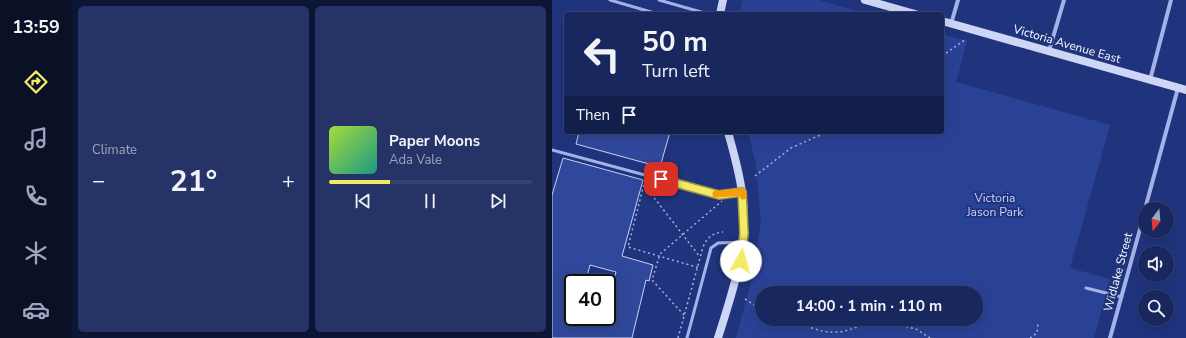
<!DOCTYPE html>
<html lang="en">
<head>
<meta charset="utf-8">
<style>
	body { margin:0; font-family:"Nunito Sans",sans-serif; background:#253367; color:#f1f3f6; height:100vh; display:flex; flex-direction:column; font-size:15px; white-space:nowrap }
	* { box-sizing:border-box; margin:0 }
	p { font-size:13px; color:#9fa5bc }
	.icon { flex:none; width:22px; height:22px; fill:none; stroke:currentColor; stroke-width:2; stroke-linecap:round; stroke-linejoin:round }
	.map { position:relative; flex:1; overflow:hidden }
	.panel { display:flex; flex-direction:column; gap:6px; padding:6px; background:#0d1534; width:480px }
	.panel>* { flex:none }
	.guide { position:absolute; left:12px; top:12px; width:380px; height:122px; border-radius:4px; box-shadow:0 4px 16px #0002,0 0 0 1px #364473; background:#18275e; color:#f1f3f6; overflow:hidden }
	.needle { width:26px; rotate:196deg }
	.fabs { position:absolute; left:586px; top:202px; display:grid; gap:8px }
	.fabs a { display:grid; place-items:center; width:36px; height:36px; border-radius:50%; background:#18275e; box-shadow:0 4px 16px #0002,0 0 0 1px #364473; font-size:20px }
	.speed { position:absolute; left:12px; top:274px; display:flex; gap:8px; font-size:20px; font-weight:700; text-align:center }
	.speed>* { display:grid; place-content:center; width:52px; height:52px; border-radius:50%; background:#18275e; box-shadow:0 4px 16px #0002,0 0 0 1px #364473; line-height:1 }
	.speed .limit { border:2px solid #111; border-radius:6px; background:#fff; color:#111 }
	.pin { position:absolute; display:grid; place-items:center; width:34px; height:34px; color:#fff; margin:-17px; border-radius:8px; box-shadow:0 2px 6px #0006 }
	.me { position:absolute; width:44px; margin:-22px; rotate:7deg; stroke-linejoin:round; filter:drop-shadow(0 0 3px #0008) }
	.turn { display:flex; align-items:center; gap:14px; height:84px; padding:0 12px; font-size:18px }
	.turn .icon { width:52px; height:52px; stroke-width:2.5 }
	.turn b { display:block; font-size:28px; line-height:34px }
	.then { display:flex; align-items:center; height:38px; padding:0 12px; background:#0003; gap:8px; font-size:15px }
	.big { font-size:30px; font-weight:700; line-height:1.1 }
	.panel .widget { flex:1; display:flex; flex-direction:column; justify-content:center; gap:6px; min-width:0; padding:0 14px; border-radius:6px; background:#253367 }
	.song { display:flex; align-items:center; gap:12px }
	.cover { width:48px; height:48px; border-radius:6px; background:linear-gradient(135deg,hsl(80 70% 55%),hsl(170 70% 35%)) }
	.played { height:4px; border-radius:2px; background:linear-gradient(90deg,#f4eb65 30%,#364473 30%) }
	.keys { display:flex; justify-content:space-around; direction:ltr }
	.heat { display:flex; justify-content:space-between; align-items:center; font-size:22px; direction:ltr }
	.panel .tiles { flex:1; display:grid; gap:6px; grid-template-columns:repeat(2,1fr) }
	.trip { position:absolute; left:203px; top:286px; width:228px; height:40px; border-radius:20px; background:#18275e; box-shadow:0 4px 16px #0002,0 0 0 1px #364473; font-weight:700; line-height:40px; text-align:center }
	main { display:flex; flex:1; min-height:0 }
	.tabs { display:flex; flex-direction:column; width:72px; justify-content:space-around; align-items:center; background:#0a1026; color:#9fa5bc }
	.tabs .icon { width:28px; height:28px }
	.tabs .selected { color:#f4eb65 }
	.tabs b { font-size:18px; color:#f1f3f6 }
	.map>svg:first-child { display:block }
</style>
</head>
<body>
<main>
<nav class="tabs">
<b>13:59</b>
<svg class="icon selected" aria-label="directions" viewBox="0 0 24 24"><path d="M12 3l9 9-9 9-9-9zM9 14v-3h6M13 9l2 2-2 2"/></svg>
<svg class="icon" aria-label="music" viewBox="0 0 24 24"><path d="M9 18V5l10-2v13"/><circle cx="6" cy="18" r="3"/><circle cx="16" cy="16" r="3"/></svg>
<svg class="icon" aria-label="phone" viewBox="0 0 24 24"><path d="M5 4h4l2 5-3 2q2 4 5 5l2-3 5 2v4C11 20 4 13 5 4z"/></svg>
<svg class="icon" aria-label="climate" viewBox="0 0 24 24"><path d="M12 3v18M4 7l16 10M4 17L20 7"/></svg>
<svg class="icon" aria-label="car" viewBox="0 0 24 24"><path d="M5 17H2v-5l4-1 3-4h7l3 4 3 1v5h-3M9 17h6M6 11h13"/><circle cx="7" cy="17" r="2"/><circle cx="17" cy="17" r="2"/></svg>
</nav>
<section class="panel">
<div class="tiles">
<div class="widget"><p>Climate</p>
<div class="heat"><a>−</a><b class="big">21°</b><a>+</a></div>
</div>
<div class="widget">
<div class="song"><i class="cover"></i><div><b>Paper Moons</b><p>Ada Vale</p></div></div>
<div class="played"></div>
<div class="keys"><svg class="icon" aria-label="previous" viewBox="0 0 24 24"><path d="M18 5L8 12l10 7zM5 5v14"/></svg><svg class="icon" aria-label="pause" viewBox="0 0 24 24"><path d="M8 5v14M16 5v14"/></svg><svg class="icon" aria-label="next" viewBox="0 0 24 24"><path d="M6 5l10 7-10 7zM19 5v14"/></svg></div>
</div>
</div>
</section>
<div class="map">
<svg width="634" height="338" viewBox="0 0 634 338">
	<rect width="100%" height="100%" fill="#20347e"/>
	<g fill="#2a4296" fill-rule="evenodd">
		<polygon points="191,0 266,0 317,14 187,14"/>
		<path d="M390,34L415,41L404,82L558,125L518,268L558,279L542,338H184L199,283L209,223L204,164L196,132H390ZM210,293H424V319H210Z"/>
	</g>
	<g fill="#30489b" stroke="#c8d2f5" fill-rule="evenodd">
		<polygon points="27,132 118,132 108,167 24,144"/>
		<path d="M11,158L91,180L70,256L101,265L97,281L94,280L80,338H0V195ZM38,265L64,272L55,304V317H21V283H33Z"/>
	</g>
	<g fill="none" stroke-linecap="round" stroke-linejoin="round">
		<g stroke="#a4b3e7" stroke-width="1.5" stroke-dasharray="2 3" stroke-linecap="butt">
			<polyline points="390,36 392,33"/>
			<polyline points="390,56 414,39"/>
			<polyline points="203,176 239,148 275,132"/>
			<polyline points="93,180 76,247 148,268"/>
			<polyline points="93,186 148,257"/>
			<polyline points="193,299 210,310"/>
			<polyline points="132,315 100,280 108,254 170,201"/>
			<path d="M241,319C269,335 291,338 319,319"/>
			<polyline points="325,319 364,329 378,338"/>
			<path d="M126,338L151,247C155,237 161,233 171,232"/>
			<polyline points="478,338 485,333 486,323"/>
		</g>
		<g stroke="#a4b3e7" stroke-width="3">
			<polyline points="58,0 106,14"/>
			<polyline points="107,0 156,14"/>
			<polyline points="0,150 167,195 189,193"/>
			<polyline points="534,288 570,297"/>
			<polyline points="135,338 159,248 166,243 191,242"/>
		</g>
		<g stroke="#a4b3e7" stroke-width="4">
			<polyline points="399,24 406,0"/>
			<polyline points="497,51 512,0"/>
			<polyline points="598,80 619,0"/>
			<polyline points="593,209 626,88"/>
			<polyline points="558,338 593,211"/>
		</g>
		<g stroke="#ced6f6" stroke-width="8">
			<polyline points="313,0 363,14"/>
			<polyline points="168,14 171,0"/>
			<polyline points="390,21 634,90"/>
			<path d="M166,338C180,293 196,249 191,201C189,177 182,154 176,132"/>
		</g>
	</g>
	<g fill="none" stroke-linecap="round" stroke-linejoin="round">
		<defs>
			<polyline id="route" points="109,179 167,195 190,192 192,233 189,261"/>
		</defs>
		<use href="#route" stroke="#9f9942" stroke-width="10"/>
		<use href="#route" stroke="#f4eb65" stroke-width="7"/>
		<polyline stroke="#f59e0b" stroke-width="7" points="164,194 190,192 191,196"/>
	</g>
	<g text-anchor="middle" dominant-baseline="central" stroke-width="4" stroke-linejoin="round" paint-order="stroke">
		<g font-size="12" fill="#fff" stroke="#20347e">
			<text transform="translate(515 44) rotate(16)">Victoria Avenue East</text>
			<text transform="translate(566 272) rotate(-75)">Widlake Street</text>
		</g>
		<g font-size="12" fill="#c8d2f5" stroke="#20347e">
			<text x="443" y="198">Victoria<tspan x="443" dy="14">Jason Park</tspan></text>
		</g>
	</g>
</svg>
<div class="fabs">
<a><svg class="needle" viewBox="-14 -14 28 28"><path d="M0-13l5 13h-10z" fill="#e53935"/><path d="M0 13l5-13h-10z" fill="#9fa5bc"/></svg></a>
<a><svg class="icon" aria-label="sound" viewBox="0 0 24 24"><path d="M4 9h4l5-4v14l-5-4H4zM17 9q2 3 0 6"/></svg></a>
<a><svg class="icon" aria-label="search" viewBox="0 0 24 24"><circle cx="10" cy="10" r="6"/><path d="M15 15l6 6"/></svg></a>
</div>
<div class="speed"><div class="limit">40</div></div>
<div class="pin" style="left:109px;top:179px;background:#d93025"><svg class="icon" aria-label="arrive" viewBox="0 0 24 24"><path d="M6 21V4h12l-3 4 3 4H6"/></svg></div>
<svg class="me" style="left:189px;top:261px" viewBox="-20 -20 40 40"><circle r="19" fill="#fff"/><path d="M0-13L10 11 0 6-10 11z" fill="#f4eb65"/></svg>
<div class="trip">14:00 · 1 min · 110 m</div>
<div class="guide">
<div class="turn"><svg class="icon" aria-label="left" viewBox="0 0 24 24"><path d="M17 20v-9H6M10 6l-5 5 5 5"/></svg><div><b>50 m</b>Turn left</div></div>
<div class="then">Then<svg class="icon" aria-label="arrive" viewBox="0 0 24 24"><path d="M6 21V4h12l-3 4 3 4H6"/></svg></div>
</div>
</div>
</main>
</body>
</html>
